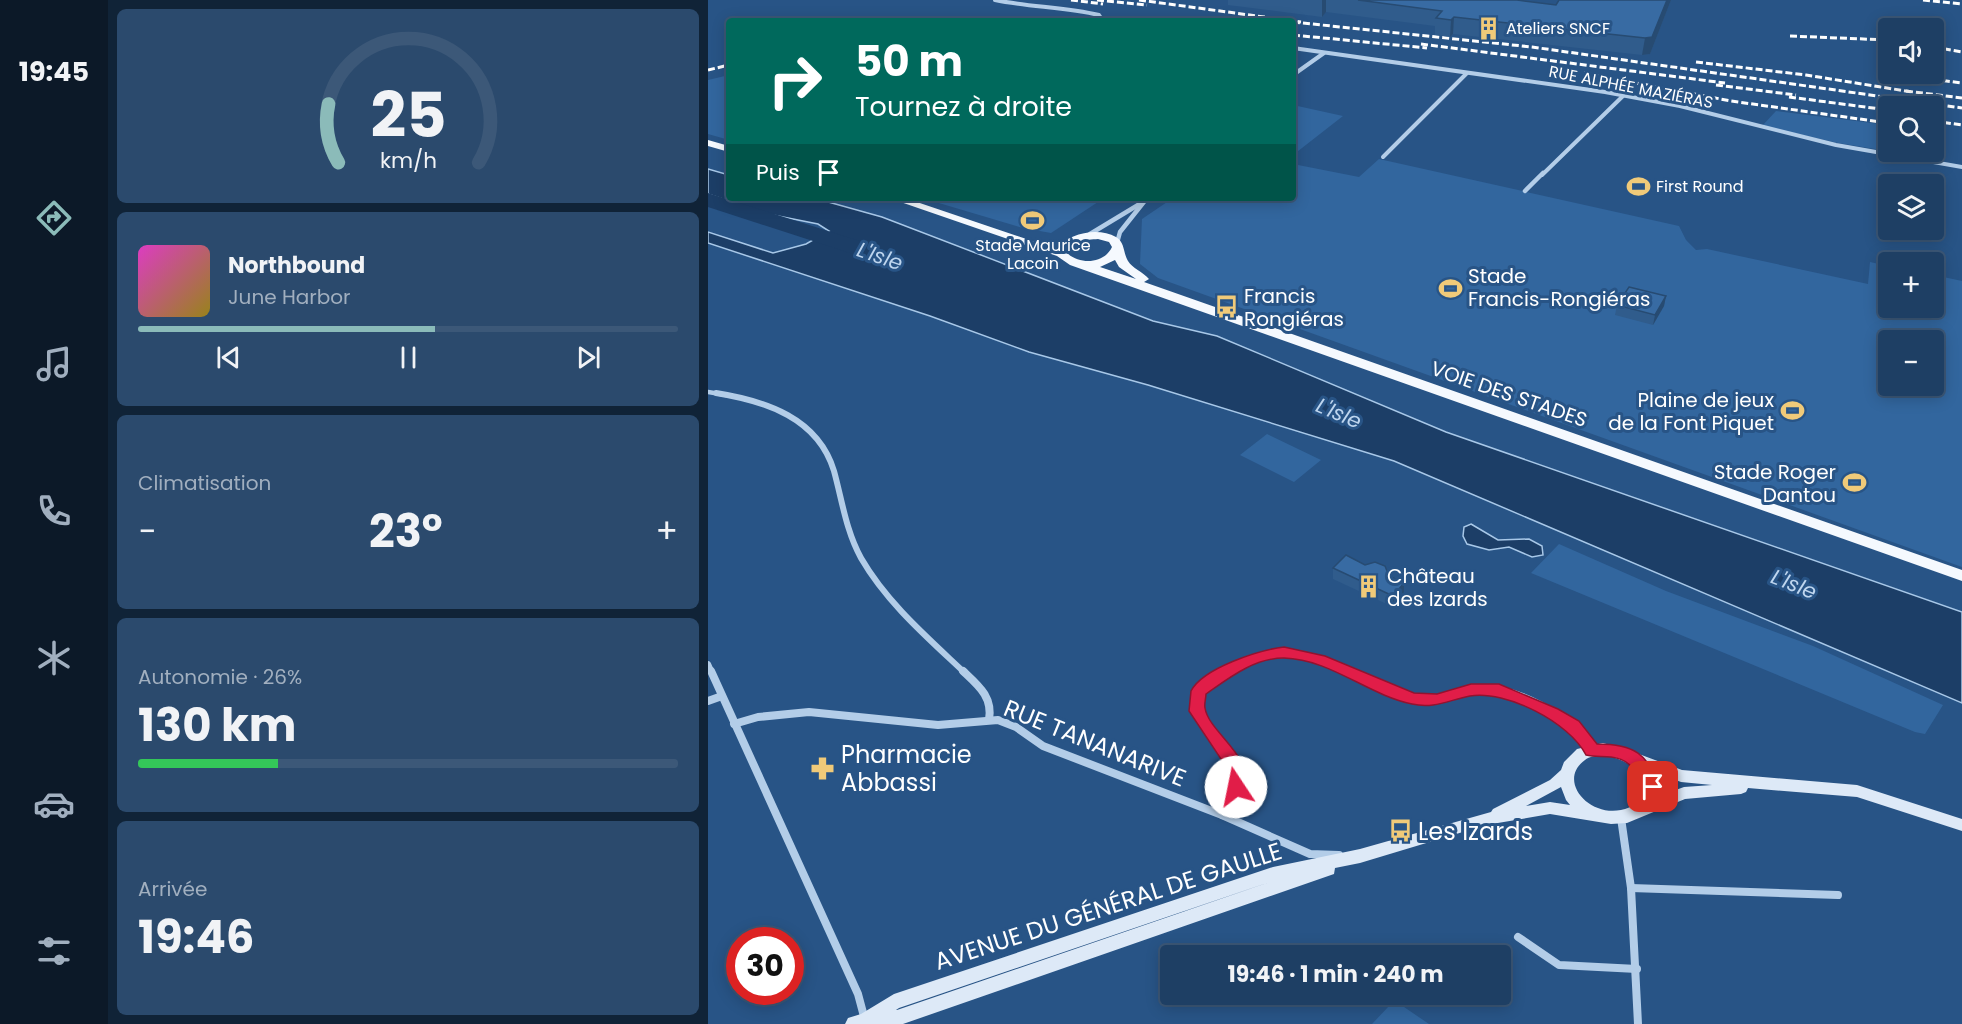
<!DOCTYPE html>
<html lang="fr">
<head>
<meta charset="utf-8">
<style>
	body { margin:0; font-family:Poppins,sans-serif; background:#2b4a6d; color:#f1f3f6; height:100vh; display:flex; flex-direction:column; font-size:22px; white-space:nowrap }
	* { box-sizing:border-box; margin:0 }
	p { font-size:20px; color:#a1afbf }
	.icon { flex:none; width:33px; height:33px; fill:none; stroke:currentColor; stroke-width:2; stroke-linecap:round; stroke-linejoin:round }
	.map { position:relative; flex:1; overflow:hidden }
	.details { display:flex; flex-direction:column; gap:9px; padding:9px; background:#102337; width:600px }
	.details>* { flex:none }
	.hud { position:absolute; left:18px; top:18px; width:570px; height:183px; border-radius:6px; box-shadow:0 3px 15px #0003,0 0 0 2px #3c5878; background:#00695c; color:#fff; overflow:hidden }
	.tools { position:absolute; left:1170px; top:18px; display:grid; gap:12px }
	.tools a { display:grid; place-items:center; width:66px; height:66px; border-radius:6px; background:#1e3f64; box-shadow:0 3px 15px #0003,0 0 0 2px #3c5878; font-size:30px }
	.speed { position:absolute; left:18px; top:927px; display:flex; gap:12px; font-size:30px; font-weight:700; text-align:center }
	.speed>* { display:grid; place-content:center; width:78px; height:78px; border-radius:50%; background:#1e3f64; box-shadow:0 3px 15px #0003,0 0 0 2px #3c5878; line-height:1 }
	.speed .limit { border:9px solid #d22; background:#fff; color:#111 }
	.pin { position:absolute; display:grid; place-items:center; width:51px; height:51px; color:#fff; margin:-26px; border-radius:12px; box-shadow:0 3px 9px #0006 }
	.me { position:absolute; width:66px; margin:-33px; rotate:349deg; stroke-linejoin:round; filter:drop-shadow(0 0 4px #0008) }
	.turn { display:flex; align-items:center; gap:21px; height:126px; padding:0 30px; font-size:27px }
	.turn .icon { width:78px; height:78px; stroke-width:2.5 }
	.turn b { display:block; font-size:42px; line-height:51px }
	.then { display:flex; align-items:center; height:57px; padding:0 30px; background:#0003; gap:12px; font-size:22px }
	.big { font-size:45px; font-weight:700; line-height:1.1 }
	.details .tile { flex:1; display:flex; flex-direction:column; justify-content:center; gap:9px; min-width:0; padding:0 21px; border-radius:9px; background:#2b4a6d }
	.details .dial { align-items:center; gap:0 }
	.dial svg { height:156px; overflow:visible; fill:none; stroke:#3c5878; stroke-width:7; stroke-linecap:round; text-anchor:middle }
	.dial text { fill:#f1f3f6; stroke:none }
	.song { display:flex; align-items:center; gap:18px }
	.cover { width:72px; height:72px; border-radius:9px; background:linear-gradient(135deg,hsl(310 70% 55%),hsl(50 70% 35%)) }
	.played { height:6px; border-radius:3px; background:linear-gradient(90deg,#8bbbb9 55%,#3c5878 55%) }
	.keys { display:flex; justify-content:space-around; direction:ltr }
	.heat { display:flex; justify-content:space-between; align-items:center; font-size:33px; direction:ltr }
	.charge { height:9px; border-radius:4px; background:linear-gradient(90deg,#34c759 26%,#3c5878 0) }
	.trip { position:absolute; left:452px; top:945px; width:351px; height:60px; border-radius:6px; background:#1e3f64; box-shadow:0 3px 15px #0003,0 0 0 2px #3c5878; font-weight:700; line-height:60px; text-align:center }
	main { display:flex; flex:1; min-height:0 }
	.tab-bar { display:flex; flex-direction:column; width:108px; justify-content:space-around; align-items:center; background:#0c1928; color:#a1afbf }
	.tab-bar .icon { width:42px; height:42px }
	.tab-bar .on { color:#8bbbb9 }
	.tab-bar b { font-size:27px; color:#f1f3f6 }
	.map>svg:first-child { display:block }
</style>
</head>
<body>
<main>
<nav class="tab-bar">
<b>19:45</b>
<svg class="icon on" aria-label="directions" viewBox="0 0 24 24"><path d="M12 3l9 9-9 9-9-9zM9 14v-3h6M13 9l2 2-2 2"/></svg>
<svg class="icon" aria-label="music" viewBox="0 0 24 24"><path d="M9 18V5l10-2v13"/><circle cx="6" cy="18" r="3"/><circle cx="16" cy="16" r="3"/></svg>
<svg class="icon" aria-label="phone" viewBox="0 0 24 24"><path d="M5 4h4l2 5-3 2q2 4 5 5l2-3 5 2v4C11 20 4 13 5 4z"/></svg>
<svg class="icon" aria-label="climate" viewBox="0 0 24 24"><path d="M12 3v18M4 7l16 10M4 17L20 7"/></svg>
<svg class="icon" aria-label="car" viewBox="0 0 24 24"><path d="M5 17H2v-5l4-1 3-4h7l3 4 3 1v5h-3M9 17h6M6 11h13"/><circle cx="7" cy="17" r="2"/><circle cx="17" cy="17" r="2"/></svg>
<svg class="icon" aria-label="filters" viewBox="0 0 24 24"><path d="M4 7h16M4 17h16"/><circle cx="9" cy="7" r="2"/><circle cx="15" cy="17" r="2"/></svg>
</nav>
<section class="details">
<div class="tile dial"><svg viewBox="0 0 100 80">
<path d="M14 69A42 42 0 1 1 86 69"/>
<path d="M14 69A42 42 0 0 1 9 39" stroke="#8bbbb9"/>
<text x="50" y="56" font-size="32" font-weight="700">25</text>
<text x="50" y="72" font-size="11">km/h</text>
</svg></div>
<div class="tile">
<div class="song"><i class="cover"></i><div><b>Northbound</b><p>June Harbor</p></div></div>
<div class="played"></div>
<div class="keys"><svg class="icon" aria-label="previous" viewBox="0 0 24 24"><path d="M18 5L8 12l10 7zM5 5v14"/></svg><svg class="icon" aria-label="pause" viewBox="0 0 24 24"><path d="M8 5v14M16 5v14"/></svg><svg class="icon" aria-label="next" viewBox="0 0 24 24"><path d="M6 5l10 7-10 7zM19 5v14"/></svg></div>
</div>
<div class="tile"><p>Climatisation</p>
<div class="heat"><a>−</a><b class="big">23°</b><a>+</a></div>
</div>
<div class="tile"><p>Autonomie · 26%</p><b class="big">130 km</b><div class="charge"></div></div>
<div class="tile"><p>Arrivée</p><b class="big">19:46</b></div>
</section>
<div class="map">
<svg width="1254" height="1024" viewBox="0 0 1254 1024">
	<rect width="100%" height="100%" fill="#285486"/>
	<g fill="#32669e" fill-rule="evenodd">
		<polygon points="21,75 21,140 0,134 0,80"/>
		<polygon points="585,105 635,116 585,155"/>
		<polygon points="1068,111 1180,125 1180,152 1211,152 1210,156 1130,143 1054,126"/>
		<path d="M671,159L971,226L978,240L988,250L999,249L1160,284L1162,262L1180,266V308H1226V275L1254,281V567L450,278L432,264L434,219L465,198H585V164L651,177ZM1180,340H1226V386H1180Z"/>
		<polygon points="214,198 396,198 343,233 315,228"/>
		<polygon points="559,434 613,460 586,482 532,455"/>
		<polygon points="851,544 958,591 1105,646 1235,705 1217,734 1207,732 823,573"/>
		<polygon points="682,1005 696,1007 721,1024 664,1024"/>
	</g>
	<g fill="#1c3e67" stroke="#a8c8e8" stroke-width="1.5">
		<polygon points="0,169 21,175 21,198 106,198 174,217 445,321 509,336 738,432 1254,612 1254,703 686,461 440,385 321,352 222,316 0,243 0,232 65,253 98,244 121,231 110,224 60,214 0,194"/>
		<polygon points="763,524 790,540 821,539 834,546 835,555 824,557 801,547 781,550 759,544 755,536 756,527"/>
	</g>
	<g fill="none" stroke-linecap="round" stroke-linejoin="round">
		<polygon fill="#1c3e67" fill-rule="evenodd" points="0,193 161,244 165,249 161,254 145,254 0,207"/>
		<g stroke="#b3cde8" stroke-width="4">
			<path d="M287,0C321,7 357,7 391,15L395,21"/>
			<polyline points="585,48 897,92 972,106 1128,145 1254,167"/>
			<polyline points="585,75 616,53"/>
			<polyline points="675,157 759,73"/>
			<polyline points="834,175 916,95"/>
		</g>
		<g stroke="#b3cde8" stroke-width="4.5">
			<polyline points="817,191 835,173"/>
			<polyline points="382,234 435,202"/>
			<polyline points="409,243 412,232 439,198"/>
			<polyline points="0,392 18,395"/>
		</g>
		<g stroke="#b3cde8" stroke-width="6">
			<path d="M8,393C58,401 110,418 126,471C134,500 138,531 153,558C179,603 220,638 257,673"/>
			<polyline points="0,664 4,673"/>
			<path d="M517,673C560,646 600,652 644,673"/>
		</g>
		<g stroke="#b3cde8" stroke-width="8">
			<polyline points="3,671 150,994 158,1024"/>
			<path d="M255,671C271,686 285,697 281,720"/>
			<path d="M641,671C663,682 688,698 713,700C732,702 748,692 766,690C809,684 861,717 884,750"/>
			<polyline points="0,701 14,696"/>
			<polyline points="26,724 50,717 101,712 230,725 290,720 308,727 335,746 514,815 602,854 631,855"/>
			<path d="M514,815C542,765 517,752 489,711L491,691L519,671"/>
			<polyline points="913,818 923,888 930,1024"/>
			<polyline points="923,888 1130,895"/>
			<polyline points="810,937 851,965 929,969"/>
		</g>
		<path fill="#dde9f7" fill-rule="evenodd" d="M895,743L920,750L974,770L1149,785L1254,819V831L1149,797L1040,788L1038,792L1033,794L977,799L919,823L903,824L842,814L778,825L652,863L627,868L626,874L195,1024H137L140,1018L153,1014L186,994L565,867L652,849L783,812L785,809L842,780L853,770L856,762L869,749ZM895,755C919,759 937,770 937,796C899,836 842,785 877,760C881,756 889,756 895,755ZM946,772L973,782L1004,785L976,787L951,796L952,787ZM853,787L858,800L862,805L842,802L818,806ZM568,880L189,1010H188L191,1008Z"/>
		<g fill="#f5f9fe" fill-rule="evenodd">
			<polygon points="0,140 21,146 21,152 0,146"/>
			<path d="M181,198H197L348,249C361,233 390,227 408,237C417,242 415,253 420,261C424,268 435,272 441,279L436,282L1254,570V581L362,265L349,256ZM390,239L401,242L404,247C396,264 372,265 359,253C364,240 378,240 390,239ZM407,260L411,267L428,279L392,267Z"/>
		</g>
		<g stroke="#fff" stroke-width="3" stroke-dasharray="7 3" stroke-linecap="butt">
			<polyline points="363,0 395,4"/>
			<polyline points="389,0 439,5"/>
			<polyline points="431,0 593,22"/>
			<polyline points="1215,0 1254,4"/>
			<polyline points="585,22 824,47 1254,108"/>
			<polyline points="585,35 719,48"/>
			<polyline points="1082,36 1180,40"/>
			<polyline points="713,44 1017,83"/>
			<polyline points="1226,47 1254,52"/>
			<polyline points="988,62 1098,75 1204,92"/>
			<polyline points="0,70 21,65"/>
			<polyline points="876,73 1023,101 1180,123"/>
			<polyline points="1215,78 1254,83"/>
			<polyline points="1008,85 1088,95"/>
			<polyline points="1198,91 1254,98"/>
			<polyline points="1081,97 1180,110"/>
			<polyline points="1226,121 1254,125"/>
		</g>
	</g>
	<g fill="#305c8c">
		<polygon points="520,0 813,0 848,5 851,0 963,0 942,54 934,55 745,34 742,37 727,35 727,26 618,12 614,17 520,5"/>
		<polygon points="958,296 956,306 945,325 907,315 909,305"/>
		<polygon points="625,568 681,576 696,594 685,607 625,579"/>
	</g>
	<g fill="#274b72">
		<polygon points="614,0 618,0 618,12 614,17"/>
		<polygon points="959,0 963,0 942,54 934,55 937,38"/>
		<polygon points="746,17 745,34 742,37 743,20"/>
		<polygon points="958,296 956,306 945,325 947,315"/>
		<polygon points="696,583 696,594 685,607 685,596"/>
	</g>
	<g fill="#386ba3" stroke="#274b72" stroke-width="1.5">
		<polygon points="650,0 809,0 848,5 851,0 959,0 944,37 937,38 746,17 743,20 728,18 734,11"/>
		<polygon points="921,287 958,296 947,315 909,305"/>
		<polygon points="638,555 657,565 667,562 677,566 681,576 696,583 685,596 625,568"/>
	</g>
	<path fill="#e11d48" stroke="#92132f" stroke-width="1.5" d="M576,647L617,656L706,693L729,694L763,684H791L850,709L871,721L889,744C927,744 939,754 953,787L951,792H939C930,775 924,759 903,757C894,756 886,757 878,755C861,722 798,690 762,696C741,700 726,709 704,704C660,695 622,659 576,658C546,658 521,678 498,694C498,698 496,704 497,708C501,734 551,758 534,792H522L519,768L481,711L483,691C495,668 551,650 576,647Z"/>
	<defs>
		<symbol id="building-bare" viewBox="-9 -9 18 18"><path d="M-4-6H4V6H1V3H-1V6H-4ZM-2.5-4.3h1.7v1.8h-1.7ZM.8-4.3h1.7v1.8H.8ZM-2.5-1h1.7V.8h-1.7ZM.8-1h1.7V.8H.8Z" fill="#f0ca79" stroke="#285486" stroke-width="2.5" paint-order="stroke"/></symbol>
		<symbol id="stadium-bare" viewBox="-9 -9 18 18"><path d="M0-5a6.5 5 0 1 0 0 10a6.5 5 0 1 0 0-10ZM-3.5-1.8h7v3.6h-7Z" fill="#f0ca79" stroke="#285486" stroke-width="2.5" paint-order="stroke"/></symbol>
		<symbol id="bus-bare" viewBox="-9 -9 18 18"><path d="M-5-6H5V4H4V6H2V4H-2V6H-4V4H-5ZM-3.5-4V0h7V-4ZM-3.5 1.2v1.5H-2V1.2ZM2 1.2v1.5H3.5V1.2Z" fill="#f0ca79" stroke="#285486" stroke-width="2.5" paint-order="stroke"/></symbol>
		<symbol id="pharmacy-bare" viewBox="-9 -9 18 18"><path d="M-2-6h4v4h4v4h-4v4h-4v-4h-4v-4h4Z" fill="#f0ca79" stroke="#285486" stroke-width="2.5" paint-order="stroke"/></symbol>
	</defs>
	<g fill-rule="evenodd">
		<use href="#building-bare" x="764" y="12" width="33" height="33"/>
		<use href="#stadium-bare" x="914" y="170" width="33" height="33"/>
		<use href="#stadium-bare" x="308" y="204" width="33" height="33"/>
		<use href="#stadium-bare" x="726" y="272" width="33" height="33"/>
		<use href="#bus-bare" x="502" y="290" width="33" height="33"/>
		<use href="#stadium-bare" x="1068" y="394" width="33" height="33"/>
		<use href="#stadium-bare" x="1130" y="466" width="33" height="33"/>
		<use href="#building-bare" x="644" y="570" width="33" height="33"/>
		<use href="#pharmacy-bare" x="98" y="752" width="33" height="33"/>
		<use href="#bus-bare" x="676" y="814" width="33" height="33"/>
	</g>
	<g text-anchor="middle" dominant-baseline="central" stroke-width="6" stroke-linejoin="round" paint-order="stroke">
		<g font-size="16" fill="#fff" stroke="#285486" text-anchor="start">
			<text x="798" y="28">Ateliers SNCF</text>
			<text x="948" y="186">First Round</text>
			<text x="325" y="245" text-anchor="middle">Stade Maurice<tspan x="325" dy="18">Lacoin</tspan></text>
		</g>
		<g font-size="16" fill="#fff" stroke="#285486">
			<text transform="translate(923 87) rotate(11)">RUE ALPHÉE MAZIÉRAS</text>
		</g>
		<g font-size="20" fill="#fff" stroke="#285486" text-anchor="start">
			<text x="760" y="276">Stade<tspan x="760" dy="23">Francis-Rongiéras</tspan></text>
			<text x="536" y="296">Francis<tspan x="536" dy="23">Rongiéras</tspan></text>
			<text x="1066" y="400" text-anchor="end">Plaine de jeux<tspan x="1066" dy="23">de la Font Piquet</tspan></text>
			<text x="1128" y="472" text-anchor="end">Stade Roger<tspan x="1128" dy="23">Dantou</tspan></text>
			<text x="679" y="576">Château<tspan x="679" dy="23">des Izards</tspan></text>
		</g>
		<g font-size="20" fill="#fff" stroke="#285486">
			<text transform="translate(801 394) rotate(19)">VOIE DES STADES</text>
		</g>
		<g font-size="21" font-style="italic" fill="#bfd6ef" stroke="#285486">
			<text transform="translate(172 256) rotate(19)">L'Isle</text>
			<text transform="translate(631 413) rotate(23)">L'Isle</text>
			<text transform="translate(1086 584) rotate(22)">L'Isle</text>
		</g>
		<g font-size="24" fill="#fff" stroke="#285486">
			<text transform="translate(387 743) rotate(22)">RUE TANANARIVE</text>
			<text transform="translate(400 906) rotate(-18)">AVENUE DU GÉNÉRAL DE GAULLE</text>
		</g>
		<g font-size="24" fill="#fff" stroke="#285486" text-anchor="start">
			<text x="133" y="754">Pharmacie<tspan x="133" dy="28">Abbassi</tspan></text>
			<text x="710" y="831">Les Izards</text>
		</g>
	</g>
</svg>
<div class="tools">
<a><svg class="icon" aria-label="sound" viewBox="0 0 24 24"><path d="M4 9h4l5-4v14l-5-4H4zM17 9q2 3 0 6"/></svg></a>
<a><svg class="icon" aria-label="search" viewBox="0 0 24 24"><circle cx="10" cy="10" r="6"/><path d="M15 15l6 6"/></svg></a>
<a><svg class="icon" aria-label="layers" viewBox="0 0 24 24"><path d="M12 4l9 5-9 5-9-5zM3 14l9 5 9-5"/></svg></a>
<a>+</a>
<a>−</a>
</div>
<div class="speed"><div class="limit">30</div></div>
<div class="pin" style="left:945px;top:787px;background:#d93025"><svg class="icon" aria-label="arrive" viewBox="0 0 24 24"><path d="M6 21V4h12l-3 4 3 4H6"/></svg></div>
<svg class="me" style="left:528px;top:787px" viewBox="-20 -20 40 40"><circle r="19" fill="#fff"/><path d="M0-13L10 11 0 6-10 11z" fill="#e11d48"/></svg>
<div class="trip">19:46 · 1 min · 240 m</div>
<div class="hud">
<div class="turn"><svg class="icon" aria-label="right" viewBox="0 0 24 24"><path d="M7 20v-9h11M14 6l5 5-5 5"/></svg><div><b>50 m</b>Tournez à droite</div></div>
<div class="then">Puis<svg class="icon" aria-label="arrive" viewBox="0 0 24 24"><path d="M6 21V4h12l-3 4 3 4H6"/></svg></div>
</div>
</div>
</main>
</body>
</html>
